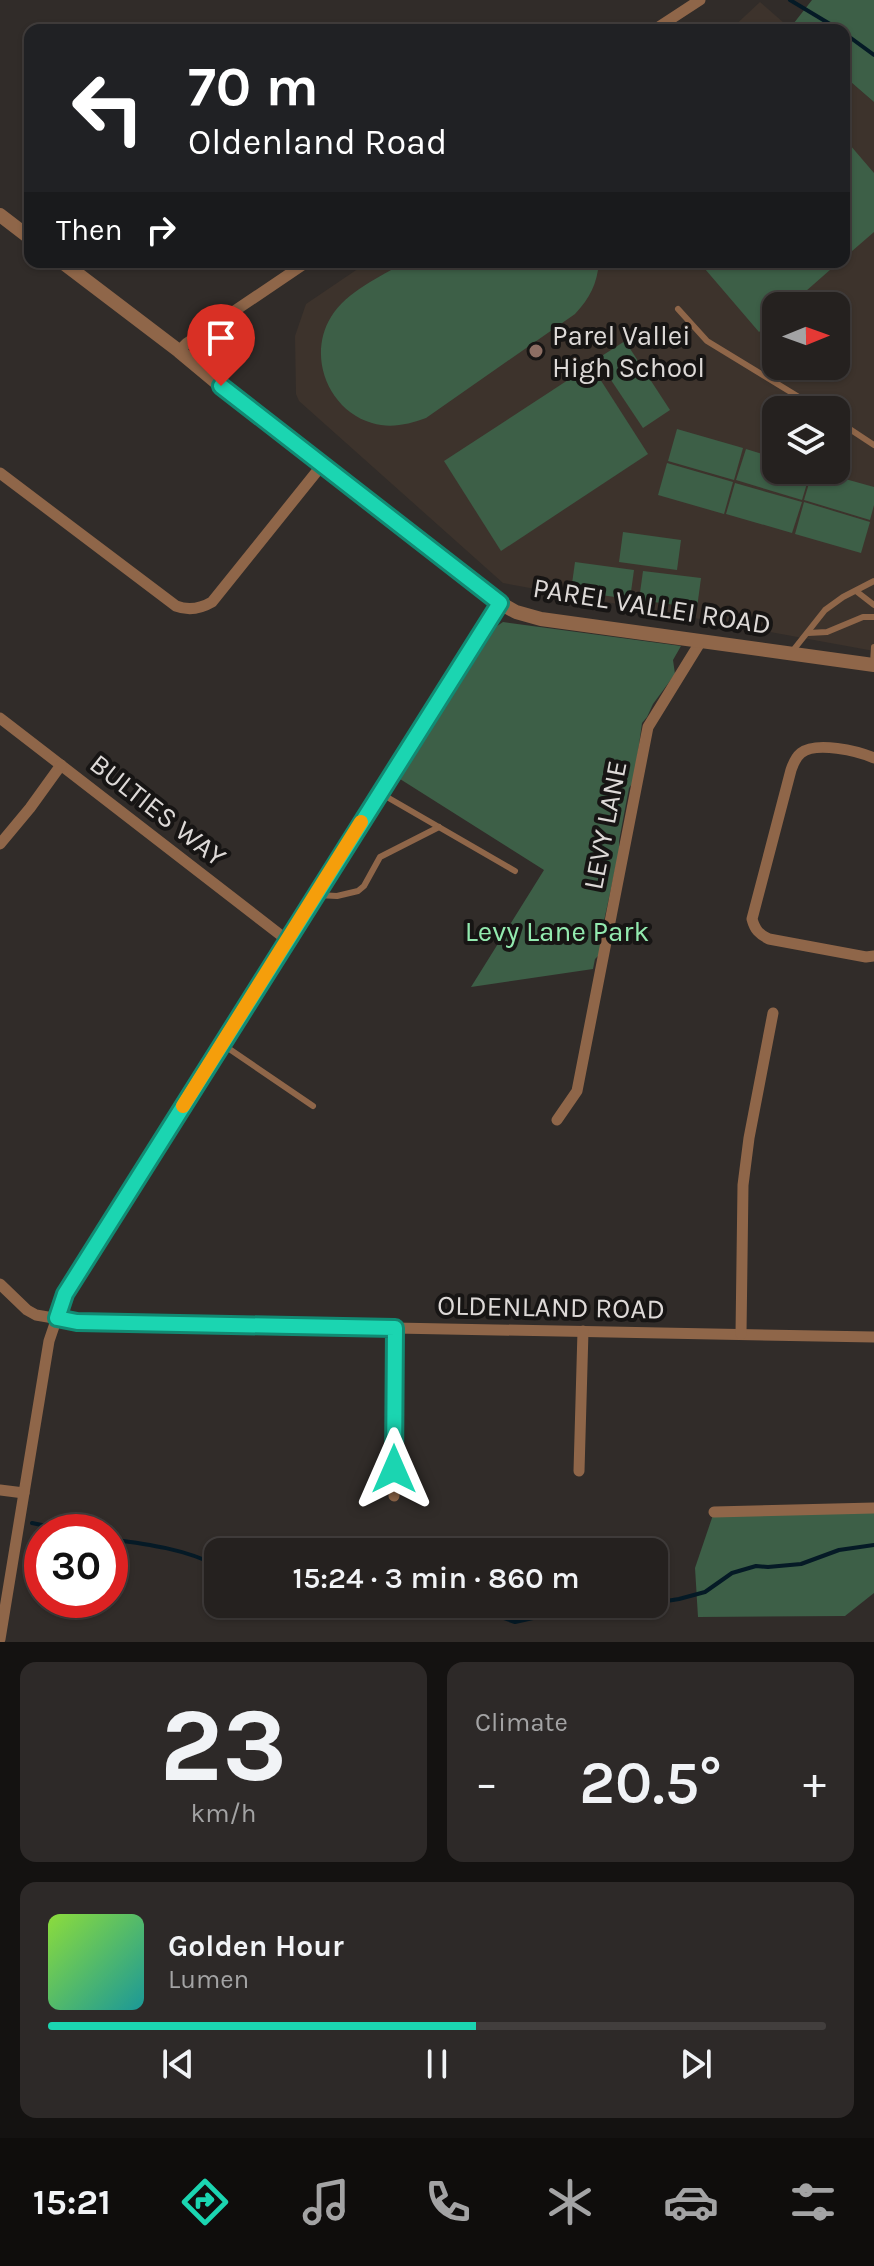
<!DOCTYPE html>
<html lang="en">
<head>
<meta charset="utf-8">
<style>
	body { margin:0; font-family:Karla,sans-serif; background:#2d2928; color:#f1f3f6; height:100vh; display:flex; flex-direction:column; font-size:30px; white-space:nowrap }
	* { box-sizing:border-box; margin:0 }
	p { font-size:26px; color:#a3a3a4 }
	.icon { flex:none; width:44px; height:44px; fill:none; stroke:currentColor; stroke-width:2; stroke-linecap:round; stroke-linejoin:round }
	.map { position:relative; height:1642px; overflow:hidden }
	.drawer { display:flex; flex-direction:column; gap:20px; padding:20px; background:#141211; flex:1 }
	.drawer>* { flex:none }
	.guide { position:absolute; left:24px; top:24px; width:826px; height:244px; border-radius:16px; box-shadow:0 2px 6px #0004,0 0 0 2px #423e3d; background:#202124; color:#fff; overflow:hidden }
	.needle { width:52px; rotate:89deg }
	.tools { position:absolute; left:762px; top:292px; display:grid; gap:16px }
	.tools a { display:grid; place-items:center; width:88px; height:88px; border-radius:16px; background:#25211f; box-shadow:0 2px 6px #0004,0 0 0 2px #423e3d; font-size:40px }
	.speed { position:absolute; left:24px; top:1514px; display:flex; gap:16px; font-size:40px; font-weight:700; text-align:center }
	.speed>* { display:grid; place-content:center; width:104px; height:104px; border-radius:50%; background:#25211f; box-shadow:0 2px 6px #0004,0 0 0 2px #423e3d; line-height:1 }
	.speed .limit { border:12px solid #d22; background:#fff; color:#111 }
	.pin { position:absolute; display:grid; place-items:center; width:68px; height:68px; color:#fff; margin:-82px -34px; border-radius:50% 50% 50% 0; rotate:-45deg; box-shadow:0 0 8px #0007 }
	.pin .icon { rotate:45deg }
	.me { position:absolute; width:88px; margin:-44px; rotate:0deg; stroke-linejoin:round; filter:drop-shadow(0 0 6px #0008) }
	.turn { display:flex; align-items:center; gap:28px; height:168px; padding:0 32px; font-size:36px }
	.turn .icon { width:104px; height:104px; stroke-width:2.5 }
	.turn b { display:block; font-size:56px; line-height:68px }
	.then { display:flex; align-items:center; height:76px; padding:0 32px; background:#0003; gap:16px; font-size:30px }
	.big { font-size:60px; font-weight:600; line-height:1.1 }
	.drawer .tile { flex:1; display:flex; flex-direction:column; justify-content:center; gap:12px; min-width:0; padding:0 28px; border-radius:16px; background:#2d2928 }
	.drawer .dial { align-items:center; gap:0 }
	.dial b { font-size:104px; line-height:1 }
	.song { display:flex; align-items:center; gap:24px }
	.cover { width:96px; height:96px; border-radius:12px; background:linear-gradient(135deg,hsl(90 70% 55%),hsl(180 70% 35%)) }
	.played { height:8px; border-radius:4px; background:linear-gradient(90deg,#1bd5b1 55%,#423e3d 55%) }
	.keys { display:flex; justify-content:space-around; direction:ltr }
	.heat { display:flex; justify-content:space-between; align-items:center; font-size:44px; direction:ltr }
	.drawer .tiles { flex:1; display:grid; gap:20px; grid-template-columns:1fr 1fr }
	.tile:last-child { grid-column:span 2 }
	.trip { position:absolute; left:204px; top:1538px; width:464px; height:80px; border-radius:16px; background:#25211f; box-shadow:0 2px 6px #0004,0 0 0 2px #423e3d; font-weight:600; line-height:80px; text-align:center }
	.dock { display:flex; height:128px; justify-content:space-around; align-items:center; background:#0f0d0c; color:#a3a3a4 }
	.dock .icon { width:56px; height:56px }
	.dock .active { color:#1bd5b1 }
	.dock b { font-size:36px; color:#f1f3f6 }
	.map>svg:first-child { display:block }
</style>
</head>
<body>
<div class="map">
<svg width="874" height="1642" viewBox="0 0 874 1642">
	<rect width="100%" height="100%" fill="#312c29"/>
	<g fill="#3d332c" fill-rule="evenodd">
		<polygon points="760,2 792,30 730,30"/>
		<path d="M844,76L874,102V651L503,583L299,401L296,394L295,336L306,304L368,262H844ZM776,306H836V366H776ZM776,410H836V470H776Z"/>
	</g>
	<g fill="#3d5f47">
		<polygon points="812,0 874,0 874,102 844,76 844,30 792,30 790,28"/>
		<polygon points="844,138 874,173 874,232 844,258"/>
		<path d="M405,262H599C597,284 590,298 575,314L426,418C409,424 391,429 372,423C328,410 307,356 331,317C347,291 380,277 405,262Z"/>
		<polygon points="699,262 839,262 789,306 776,306 776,317 759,332"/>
		<polygon points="625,341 670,410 643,428 597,359"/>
		<polygon points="591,365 648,454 501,551 444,461"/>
		<polygon points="677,429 743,448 734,480 668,461"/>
		<polygon points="746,449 776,458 776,470 811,470 802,500 736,480"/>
		<polygon points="667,463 733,482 724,514 658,495"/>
		<polygon points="813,470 874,487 874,505 870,520 804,500"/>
		<polygon points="735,483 802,502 792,533 726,514"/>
		<polygon points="804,502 870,522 861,553 795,534"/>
		<polygon points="623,532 681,540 677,570 619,562"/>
		<polygon points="575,562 634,570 630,599 571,591"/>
		<polygon points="643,571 701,578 697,608 639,600"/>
		<polygon points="503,622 681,646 673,660 675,674 653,704 647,717 642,723 634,781 629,788 619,841 619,852 602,930 600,954 595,959 593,969 471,987 544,870 400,779 497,626"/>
		<polygon points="874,1509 874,1593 845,1616 698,1617 695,1568 714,1512"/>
	</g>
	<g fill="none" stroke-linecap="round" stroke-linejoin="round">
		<g stroke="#051a26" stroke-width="4">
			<polyline points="790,0 840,30"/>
			<polyline points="844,33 874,55"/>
			<polyline points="32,1523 76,1532"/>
			<path d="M110,1539C147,1544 185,1549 218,1566"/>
			<polyline points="654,1603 679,1599 705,1592 732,1573 756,1566 768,1567 801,1564 839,1550 874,1545"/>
			<polyline points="338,1604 380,1618 408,1617 438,1610 472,1607 515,1622 596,1604"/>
			<polyline points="614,1604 647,1604"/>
		</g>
		<g stroke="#8f6649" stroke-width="6">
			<polyline points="678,309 707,341 820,410"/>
			<polyline points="836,420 874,445"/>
			<polyline points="856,591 874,605"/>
			<polyline points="808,633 827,632 863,617 874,617"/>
			<polyline points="791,653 825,610 843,597 874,581"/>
			<polyline points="873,663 874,647"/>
			<polyline points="380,793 515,871"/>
			<polyline points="317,895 337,896 358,891 364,886 380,857 439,827"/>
			<polyline points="222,1044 313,1106"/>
		</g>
		<g stroke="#8f6649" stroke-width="11">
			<polyline points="654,30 700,0"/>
			<polyline points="179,351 187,343 307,262"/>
			<path d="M0,473L176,606C189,611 200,609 212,602L322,465"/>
			<polyline points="0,718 287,940"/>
			<path d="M874,758C858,751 816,741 801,753C796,757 793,764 791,770L752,919C755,930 759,934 769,939L866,957L874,956"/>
			<polyline points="0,844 30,808 61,765"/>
			<polyline points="557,1120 577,1091 648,727 701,641"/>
			<polyline points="0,1284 27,1310 36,1315 77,1322 874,1337"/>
			<polyline points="741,1334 743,1185 749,1138 773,1013"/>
			<polyline points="579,1471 583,1331"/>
			<polyline points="0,1490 24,1493"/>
			<polyline points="394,1496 395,1328"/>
			<polyline points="714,1512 874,1508"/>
			<polyline points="0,1639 49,1341 65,1294 500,603"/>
		</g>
		<g stroke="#8f6649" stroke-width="14">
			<polyline points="0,215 30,238"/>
			<polyline points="62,262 179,351 263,421 413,534 500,603 516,612 541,619 874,665"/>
		</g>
	</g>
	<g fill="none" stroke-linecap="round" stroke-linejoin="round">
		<defs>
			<polyline id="route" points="221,386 500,603 65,1294 57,1318 77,1322 395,1328 394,1469"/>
		</defs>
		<use href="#route" stroke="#128a73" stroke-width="20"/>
		<use href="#route" stroke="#1bd5b1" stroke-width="14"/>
		<polyline stroke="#f59e0b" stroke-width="14" points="183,1106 361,822"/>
	</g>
	<circle fill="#8d6e63" stroke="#171514" stroke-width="3" cx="536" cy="351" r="8"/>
	<g text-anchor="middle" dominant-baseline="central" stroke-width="8" stroke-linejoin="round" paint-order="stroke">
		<g font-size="28" fill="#ddd9d7" stroke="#171514" text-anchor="start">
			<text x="552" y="335">Parel Vallei<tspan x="552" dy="32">High School</tspan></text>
		</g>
		<g font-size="28" fill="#ddd9d7" stroke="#171514">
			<text transform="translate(652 606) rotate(9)">PAREL VALLEI ROAD</text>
			<text transform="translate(158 810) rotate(38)">BULTIES WAY</text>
			<text transform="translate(605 825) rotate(-79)">LEVY LANE</text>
			<text transform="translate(551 1307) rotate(1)">OLDENLAND ROAD</text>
		</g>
		<g font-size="28" fill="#93eaaf" stroke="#171514">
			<text x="557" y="931">Levy Lane Park</text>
		</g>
	</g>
</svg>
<div class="tools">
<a><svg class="needle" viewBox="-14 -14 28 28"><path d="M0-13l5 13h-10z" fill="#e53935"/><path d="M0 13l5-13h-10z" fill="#a3a3a4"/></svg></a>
<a><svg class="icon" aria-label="layers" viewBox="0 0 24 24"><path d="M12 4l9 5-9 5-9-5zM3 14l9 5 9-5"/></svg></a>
</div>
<div class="speed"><div class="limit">30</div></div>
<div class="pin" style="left:221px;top:386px;background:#d93025"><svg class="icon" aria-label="arrive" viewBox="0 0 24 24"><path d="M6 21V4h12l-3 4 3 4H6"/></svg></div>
<svg class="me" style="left:394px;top:1469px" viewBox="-20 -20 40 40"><path d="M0-17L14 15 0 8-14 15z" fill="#1bd5b1" stroke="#fff" stroke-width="4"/></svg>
<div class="trip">15:24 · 3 min · 860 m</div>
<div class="guide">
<div class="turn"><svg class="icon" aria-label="left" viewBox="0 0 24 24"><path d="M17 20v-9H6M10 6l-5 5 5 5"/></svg><div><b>70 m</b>Oldenland Road</div></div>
<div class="then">Then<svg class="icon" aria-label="right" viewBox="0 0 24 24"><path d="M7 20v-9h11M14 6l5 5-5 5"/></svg></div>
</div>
</div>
<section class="drawer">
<div class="tiles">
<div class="tile dial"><b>23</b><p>km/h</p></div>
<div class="tile"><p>Climate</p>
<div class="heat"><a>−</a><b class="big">20.5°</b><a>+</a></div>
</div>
<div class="tile">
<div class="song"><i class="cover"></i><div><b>Golden Hour</b><p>Lumen</p></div></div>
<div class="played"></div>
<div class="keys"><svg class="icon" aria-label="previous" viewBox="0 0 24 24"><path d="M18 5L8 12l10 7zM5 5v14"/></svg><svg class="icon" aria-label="pause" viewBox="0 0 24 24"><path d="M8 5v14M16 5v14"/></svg><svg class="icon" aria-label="next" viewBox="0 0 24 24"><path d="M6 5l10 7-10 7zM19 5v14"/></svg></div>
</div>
</div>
</section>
<nav class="dock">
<b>15:21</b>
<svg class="icon active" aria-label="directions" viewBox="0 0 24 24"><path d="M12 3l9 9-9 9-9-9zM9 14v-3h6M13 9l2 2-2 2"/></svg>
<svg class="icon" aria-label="music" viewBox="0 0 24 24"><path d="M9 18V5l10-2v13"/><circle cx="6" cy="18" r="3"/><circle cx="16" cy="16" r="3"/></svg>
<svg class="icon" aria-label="phone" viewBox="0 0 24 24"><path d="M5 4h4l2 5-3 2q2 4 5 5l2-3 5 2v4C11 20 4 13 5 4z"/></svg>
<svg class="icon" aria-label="climate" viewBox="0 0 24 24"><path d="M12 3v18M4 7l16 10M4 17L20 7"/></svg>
<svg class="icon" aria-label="car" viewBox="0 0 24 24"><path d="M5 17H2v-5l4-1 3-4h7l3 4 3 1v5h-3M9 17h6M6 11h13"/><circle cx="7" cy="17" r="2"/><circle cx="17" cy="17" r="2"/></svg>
<svg class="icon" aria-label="filters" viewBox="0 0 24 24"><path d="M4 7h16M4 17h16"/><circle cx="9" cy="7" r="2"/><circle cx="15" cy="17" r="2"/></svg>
</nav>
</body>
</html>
